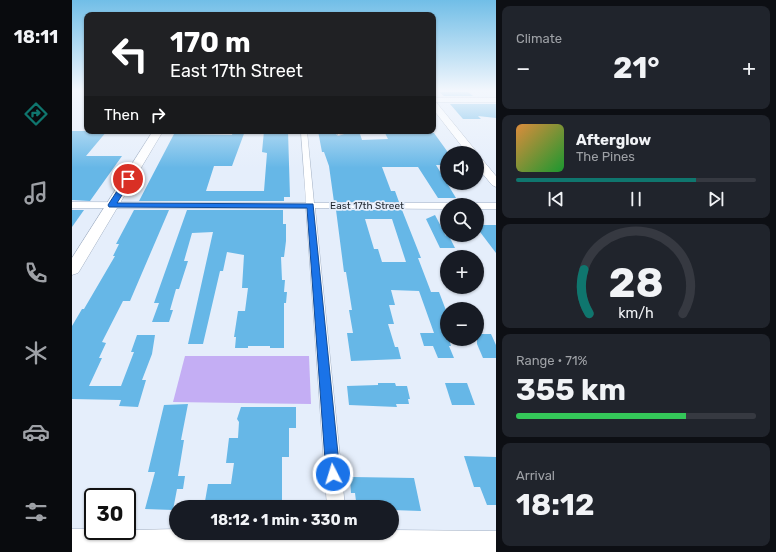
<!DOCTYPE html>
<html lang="en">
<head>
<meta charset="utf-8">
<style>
	body { margin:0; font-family:Rubik,sans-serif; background:#20242c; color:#f1f3f6; height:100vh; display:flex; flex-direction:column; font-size:15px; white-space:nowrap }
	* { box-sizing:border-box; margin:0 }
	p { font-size:13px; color:#9ea1a6 }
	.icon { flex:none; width:22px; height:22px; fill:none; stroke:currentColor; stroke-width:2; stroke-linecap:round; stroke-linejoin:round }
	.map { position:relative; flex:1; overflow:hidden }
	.details { display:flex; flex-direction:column; gap:6px; padding:6px; background:#0d0f14; width:280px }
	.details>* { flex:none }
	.hud { position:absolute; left:12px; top:12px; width:352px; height:122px; border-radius:8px; box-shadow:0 1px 3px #0004; background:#202124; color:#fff; overflow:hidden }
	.buttons { position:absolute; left:368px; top:146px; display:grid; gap:8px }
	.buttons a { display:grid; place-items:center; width:44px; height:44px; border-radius:50%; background:#171b24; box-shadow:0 1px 3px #0004; font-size:20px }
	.speed { position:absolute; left:12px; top:488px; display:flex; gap:8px; font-size:20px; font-weight:700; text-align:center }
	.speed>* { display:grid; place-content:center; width:52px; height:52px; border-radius:50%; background:#171b24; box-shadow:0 1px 3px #0004; line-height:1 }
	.speed .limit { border:2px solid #111; border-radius:6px; background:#fff; color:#111 }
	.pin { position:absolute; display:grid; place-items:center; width:34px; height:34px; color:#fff; margin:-17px; border:2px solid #fff; border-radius:50%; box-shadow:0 1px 4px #0007 }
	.me { position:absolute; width:44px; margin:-22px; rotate:355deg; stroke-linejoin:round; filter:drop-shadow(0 0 3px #0008) }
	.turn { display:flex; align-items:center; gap:14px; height:84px; padding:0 20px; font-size:18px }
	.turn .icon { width:52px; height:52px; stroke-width:2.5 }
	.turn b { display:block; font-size:28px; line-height:34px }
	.then { display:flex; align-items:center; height:38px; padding:0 20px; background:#0003; gap:8px; font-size:15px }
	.big { font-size:30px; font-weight:700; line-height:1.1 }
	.details .tile { flex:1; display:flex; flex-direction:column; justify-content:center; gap:6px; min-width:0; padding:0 14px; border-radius:8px; background:#20242c }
	.details .dial { align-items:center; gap:0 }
	.dial svg { height:104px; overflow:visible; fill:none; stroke:#363941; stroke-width:7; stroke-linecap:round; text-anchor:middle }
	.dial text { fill:#f1f3f6; stroke:none }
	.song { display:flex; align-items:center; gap:12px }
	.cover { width:48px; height:48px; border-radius:6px; background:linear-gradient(135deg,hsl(30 70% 55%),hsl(130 70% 35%)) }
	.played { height:4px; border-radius:2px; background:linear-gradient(90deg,#0f766e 75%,#363941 75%) }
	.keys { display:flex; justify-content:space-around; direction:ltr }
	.heat { display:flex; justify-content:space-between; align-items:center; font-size:22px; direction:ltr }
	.charge { height:6px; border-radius:3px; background:linear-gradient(90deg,#34c759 71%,#363941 0) }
	.trip { position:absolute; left:97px; top:500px; width:230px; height:40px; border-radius:20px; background:#171b24; box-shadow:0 1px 3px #0004; font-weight:700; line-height:40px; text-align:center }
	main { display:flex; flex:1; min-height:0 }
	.tab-bar { display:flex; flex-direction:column; width:72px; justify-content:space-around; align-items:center; background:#090b0e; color:#9ea1a6 }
	.tab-bar .icon { width:28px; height:28px }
	.tab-bar .on { color:#0f766e }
	.tab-bar b { font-size:18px; color:#f1f3f6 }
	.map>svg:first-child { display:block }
</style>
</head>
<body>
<main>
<nav class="tab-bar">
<b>18:11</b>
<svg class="icon on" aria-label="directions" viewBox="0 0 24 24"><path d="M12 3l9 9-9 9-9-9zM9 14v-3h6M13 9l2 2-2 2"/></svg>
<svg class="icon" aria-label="music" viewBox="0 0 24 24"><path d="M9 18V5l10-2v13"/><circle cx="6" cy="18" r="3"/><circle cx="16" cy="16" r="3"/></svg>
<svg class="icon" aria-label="phone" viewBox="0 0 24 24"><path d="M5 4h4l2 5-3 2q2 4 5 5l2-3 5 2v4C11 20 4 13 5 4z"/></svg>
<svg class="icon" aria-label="climate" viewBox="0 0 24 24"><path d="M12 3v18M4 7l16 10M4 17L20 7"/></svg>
<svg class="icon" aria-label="car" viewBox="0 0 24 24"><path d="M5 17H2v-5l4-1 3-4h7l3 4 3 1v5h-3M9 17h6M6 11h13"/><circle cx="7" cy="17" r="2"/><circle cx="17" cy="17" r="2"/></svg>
<svg class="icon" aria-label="filters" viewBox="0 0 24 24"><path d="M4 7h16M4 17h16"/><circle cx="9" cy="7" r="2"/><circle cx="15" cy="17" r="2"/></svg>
</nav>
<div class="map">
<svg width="424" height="552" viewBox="0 0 424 552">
	<rect width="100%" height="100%" fill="#e5eefb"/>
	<polygon fill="#c4aef4" points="113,356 237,356 239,404 101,402"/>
	<g fill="#66b7e7" fill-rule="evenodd">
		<polygon points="367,92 396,92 401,96 372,96"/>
		<polygon points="378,104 424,104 424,118 406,116 409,119 391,119"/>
		<polygon points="0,131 35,131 14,156 50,156 18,201 0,200"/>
		<polygon points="161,131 173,131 160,166 142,166 134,191 192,191 195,153 190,152 192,131 216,131 218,197 212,197 212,201 67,201 102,134 160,135"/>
		<polygon points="246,131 259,131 260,134 264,134 266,136 272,134 288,134 290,140 316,139 313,133 362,133 375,151 375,165 364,165 384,198 366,198 346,167 310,167 319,191 323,191 327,202 262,202 257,166 252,152 250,152"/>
		<polygon points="0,210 12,210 0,227"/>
		<polygon points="62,210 97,210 58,301 51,301 30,342 34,343 27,358 30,358 17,386 49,386 62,352 59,352 65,335 83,335 80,354 70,380 74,380 66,407 47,406 49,400 0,399 0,326 10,309 12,309 43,256 41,256 47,244 44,244"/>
		<polygon points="115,210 211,210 211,224 214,224 214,241 212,257 209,257 210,280 213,280 212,292 215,292 214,303 212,303 212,348 198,348 198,346 176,346 176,348 163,348 164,337 162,337 166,311 173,311 176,288 170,288 172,255 155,252 151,271 148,271 131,344 116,344 141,232 120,233 112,261 116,261 107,289 104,289 98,310 101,310 97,322 80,322 87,303 82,303"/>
		<path d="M264,210H330L349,258H346L359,292H367L375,313V339H377L379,346H377L382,358H366L361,346H352L348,333H362L347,291L319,290L323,305H317L322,324H316L323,347H326L329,359L279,361L275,333H281L277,310H280L274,272H272ZM293,219H320L334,262H310L306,249H302Z"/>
		<polygon points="363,215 374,236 377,236 383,248 368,248 354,219"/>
		<polygon points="405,225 424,225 424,253 405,228"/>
		<polygon points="405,334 419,334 424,345 424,358 411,358 405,344"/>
		<polygon points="306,383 323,383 324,386 335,386 338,399 336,399 337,404 324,404 325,407 277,405 275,386 306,385"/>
		<polygon points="373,383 395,383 403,405 380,405"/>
		<polygon points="116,404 109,440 112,440 106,476 113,476 111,489 105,489 101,510 73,509 83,472 76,472 92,405"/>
		<polygon points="169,407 224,407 224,428 217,428 217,457 210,457 210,501 187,500 186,507 132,507 136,484 159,484 162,463 154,463 157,438 166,438 167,422 165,419"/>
		<polygon points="392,456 424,457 424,505 415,505 408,487 402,487"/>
		<polygon points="280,477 342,478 349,511 320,510 320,507 291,507 290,501 284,501 283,493 279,493 278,479 281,479"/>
	</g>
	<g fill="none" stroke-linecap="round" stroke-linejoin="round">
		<defs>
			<g id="street">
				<rect x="361" y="98" width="63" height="4"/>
				<polygon points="229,131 235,131 242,203 375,203 379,205 375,205 375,209 243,208 273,507 255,507 234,208 0,208 0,202 234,203"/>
				<polygon points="264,131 270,131 271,134 266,135"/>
				<polygon points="405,203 424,203 424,209 405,209 405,205 401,205"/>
			</g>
			<g id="secondary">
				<polygon points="361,102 364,102 404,151 405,153 395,153 361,109"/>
				<polygon points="81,131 91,131 8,270 6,273 0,275 0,258"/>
				<polygon points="405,157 409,158 424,176 424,187 420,185 405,167"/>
				<polygon points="0,529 21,529 21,531 104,529 104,533 320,533 320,530 424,531 424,552 0,552"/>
			</g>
		</defs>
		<use href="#street" stroke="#a1afc3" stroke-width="1"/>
		<use href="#secondary" stroke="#a1afc3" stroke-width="1"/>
		<use href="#street" fill="#fff" fill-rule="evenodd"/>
		<use href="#secondary" fill="#fff" fill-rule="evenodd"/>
	</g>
	<linearGradient id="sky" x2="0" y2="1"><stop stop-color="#71bee7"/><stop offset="0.54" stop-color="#f3f7fd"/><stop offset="1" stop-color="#f3f7fd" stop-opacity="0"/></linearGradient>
	<rect width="424" height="168" fill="url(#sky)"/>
	<polygon fill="#1a73e8" stroke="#114b97" points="54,177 60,179 45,203 241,204 268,474 266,479 261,481 256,479 254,474 235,208 37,207 36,205"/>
	<g text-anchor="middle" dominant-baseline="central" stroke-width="3.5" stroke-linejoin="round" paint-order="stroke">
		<g font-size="10" fill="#1f252d" stroke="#e5eefb">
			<text x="295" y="206">East 17th Street</text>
		</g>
	</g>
</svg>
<div class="buttons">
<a><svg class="icon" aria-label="sound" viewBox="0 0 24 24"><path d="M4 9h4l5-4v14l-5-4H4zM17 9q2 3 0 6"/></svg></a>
<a><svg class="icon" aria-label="search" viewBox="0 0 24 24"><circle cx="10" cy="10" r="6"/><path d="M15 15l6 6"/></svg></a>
<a>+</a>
<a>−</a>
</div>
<div class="speed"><div class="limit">30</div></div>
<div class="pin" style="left:56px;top:179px;background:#d93025"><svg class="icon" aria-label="arrive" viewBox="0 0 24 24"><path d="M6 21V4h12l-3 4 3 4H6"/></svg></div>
<svg class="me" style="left:261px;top:474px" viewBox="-20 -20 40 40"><circle r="17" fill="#1a73e8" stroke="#fff" stroke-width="3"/><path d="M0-11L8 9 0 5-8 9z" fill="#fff"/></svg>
<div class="trip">18:12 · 1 min · 330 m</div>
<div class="hud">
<div class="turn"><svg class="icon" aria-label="left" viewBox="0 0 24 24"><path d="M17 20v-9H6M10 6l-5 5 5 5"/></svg><div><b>170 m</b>East 17th Street</div></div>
<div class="then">Then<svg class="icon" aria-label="right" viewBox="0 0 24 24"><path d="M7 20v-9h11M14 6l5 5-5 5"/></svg></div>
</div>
</div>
<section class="details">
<div class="tile"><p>Climate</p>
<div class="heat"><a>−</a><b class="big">21°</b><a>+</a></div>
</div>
<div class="tile">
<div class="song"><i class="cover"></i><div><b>Afterglow</b><p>The Pines</p></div></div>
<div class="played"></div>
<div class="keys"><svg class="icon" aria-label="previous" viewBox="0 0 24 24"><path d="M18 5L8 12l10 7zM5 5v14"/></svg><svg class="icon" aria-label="pause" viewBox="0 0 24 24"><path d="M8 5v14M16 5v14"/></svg><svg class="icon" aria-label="next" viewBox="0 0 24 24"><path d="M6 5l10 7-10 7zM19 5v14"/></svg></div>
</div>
<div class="tile dial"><svg viewBox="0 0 100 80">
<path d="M14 69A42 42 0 1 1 86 69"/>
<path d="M14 69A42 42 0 0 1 10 35" stroke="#0f766e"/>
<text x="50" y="56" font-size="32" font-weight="700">28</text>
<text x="50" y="72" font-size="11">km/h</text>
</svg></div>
<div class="tile"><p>Range · 71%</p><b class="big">355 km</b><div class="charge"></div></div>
<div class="tile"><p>Arrival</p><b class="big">18:12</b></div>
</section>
</main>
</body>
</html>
